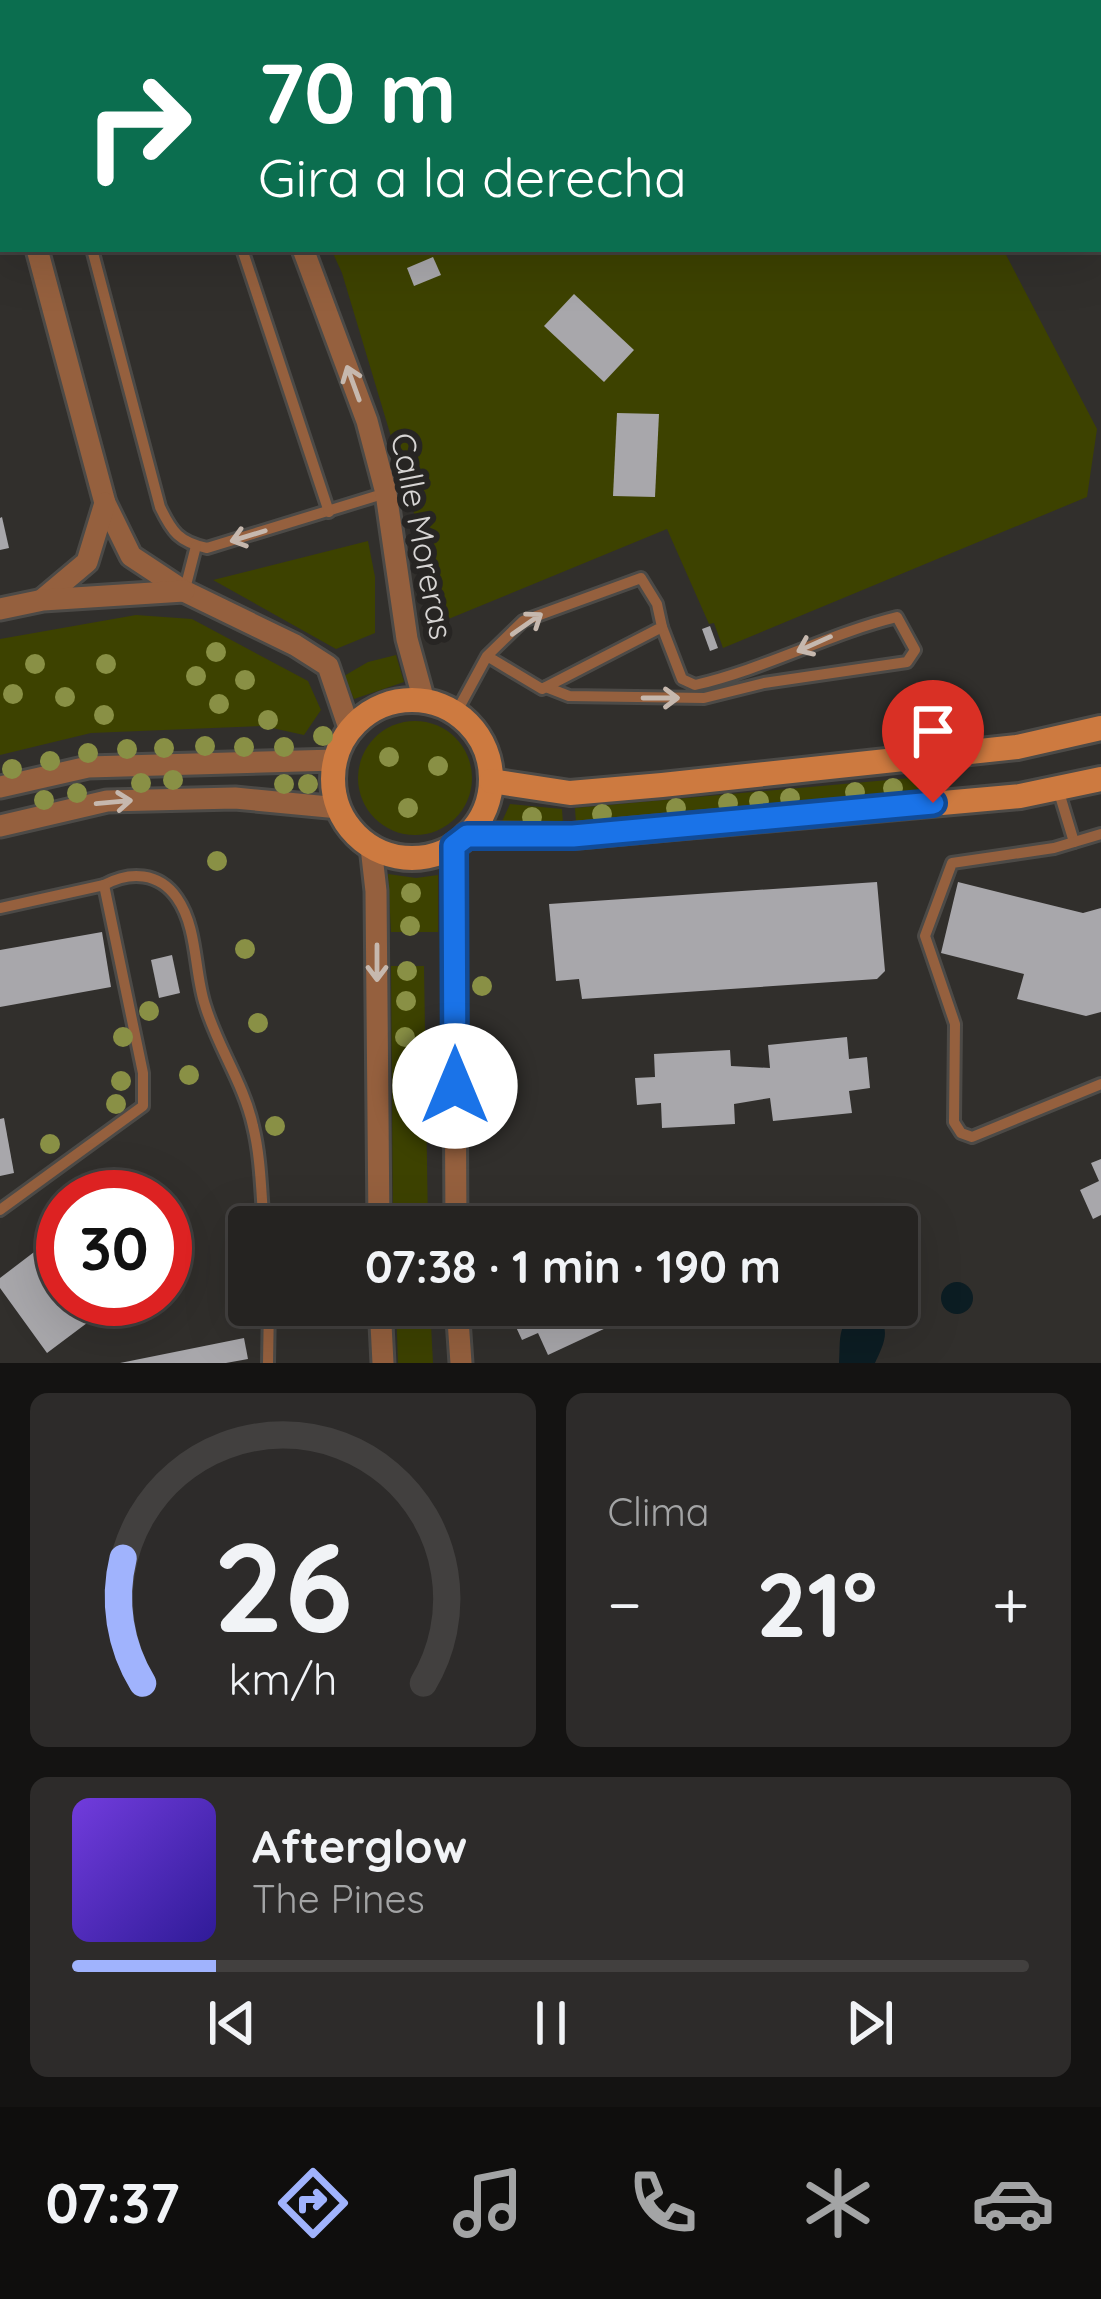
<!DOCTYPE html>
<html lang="es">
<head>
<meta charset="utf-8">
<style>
	body { margin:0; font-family:Quicksand,sans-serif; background:#2d2b2a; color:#f1f3f6; height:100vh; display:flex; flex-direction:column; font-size:45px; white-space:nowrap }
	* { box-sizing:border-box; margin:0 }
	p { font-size:39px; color:#a3a4a5 }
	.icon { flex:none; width:66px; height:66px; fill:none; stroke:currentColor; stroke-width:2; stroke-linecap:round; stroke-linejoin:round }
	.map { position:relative; height:1363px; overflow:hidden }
	.drawer { display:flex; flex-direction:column; gap:30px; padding:30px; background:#141312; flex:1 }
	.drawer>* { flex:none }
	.hud { position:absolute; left:0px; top:0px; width:1101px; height:252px; box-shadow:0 12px 48px #0002,0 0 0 3px #42403f; background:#0b6e4f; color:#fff; overflow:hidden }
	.speed { position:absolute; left:36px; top:1170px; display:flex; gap:24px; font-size:60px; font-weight:700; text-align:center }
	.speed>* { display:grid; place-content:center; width:156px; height:156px; border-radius:50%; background:#252321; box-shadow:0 12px 48px #0002,0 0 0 3px #42403f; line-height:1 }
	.speed .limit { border:18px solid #d22; background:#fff; color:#111 }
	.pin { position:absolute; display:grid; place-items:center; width:102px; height:102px; color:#fff; margin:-123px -51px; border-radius:50% 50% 50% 0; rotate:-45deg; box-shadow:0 0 12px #0007 }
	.pin .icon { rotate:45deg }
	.me { position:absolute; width:132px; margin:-66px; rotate:0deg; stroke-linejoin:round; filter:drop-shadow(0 0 9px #0008) }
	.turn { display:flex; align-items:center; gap:42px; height:252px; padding:0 60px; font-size:54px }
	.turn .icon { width:156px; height:156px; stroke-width:2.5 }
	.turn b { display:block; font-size:84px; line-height:102px }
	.big { font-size:90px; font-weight:800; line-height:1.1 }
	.drawer .tile { flex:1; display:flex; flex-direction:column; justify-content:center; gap:18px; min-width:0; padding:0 42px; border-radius:18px; background:#2d2b2a }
	.drawer .dial { align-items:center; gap:0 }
	.dial svg { height:312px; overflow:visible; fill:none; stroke:#42403f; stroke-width:7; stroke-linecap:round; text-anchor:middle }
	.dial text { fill:#f1f3f6; stroke:none }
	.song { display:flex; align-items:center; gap:36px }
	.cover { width:144px; height:144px; border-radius:18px; background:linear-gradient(135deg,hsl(260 70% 55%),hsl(250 70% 35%)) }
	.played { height:12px; border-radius:6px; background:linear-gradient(90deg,#a0b3fd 15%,#42403f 15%) }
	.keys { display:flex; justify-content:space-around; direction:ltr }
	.heat { display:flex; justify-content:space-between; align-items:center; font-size:66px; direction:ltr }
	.drawer .tiles { flex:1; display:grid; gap:30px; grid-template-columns:1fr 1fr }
	.tile:last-child { grid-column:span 2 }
	.trip { position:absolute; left:228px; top:1206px; width:690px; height:120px; border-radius:12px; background:#252321; box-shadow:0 12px 48px #0002,0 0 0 3px #42403f; font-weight:800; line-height:120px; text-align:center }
	.menu { display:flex; height:192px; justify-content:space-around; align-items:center; background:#0f0e0d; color:#a3a4a5 }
	.menu .icon { width:84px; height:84px }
	.menu .current { color:#a0b3fd }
	.menu b { font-size:54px; color:#f1f3f6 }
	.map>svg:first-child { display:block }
</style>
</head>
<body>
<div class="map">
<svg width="1101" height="1363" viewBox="0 0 1101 1363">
	<rect width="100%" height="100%" fill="#312f2c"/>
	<g fill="#3d4200">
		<polygon points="202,0 862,0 863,3 204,3"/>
		<polygon points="331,249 1003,249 1097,429 1087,497 723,648 714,623 709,624 667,529 446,620 342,273"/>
		<polygon points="368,541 375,577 375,633 336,649 213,580"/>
		<polygon points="136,615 192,619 308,681 321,710 304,735 263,726 91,733 0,755 0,639"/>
		<polygon points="396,655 404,682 354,699 344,676 368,662"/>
		<circle cx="415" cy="778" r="57"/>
		<polygon points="933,776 937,794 576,823 575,808"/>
		<polygon points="510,804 562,809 563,824 499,828"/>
		<polygon points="388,874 416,878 438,875 438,932 391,932"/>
		<polygon points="391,966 424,966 428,1227 393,1227"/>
		<polygon points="396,1305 430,1305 433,1363 398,1363"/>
	</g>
	<g fill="#0c1d23">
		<circle cx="957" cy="1298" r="16"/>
		<path d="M865,1312C895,1322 885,1342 875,1363H839C841,1341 835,1317 865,1312Z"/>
	</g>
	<g fill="#a8a7ab">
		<polygon points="433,257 441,275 414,286 407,268"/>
		<polygon points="574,294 634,350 604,382 544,326"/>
		<polygon points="617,413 659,414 655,497 613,496"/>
		<polygon points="2,517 9,548 0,550 0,518"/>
		<polygon points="710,626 718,648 710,651 702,629"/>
		<polygon points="877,882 885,971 877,979 582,999 579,979 556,981 549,904"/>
		<polygon points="958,882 1083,913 1101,908 1101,1012 1086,1016 1017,999 1024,974 941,953"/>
		<polygon points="102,932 111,987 0,1007 0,950"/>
		<polygon points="172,955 180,993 159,998 151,960"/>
		<polygon points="847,1037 849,1059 867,1057 870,1088 849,1091 852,1113 773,1121 770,1098 734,1104 735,1124 662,1128 661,1103 637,1105 635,1078 655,1077 654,1054 730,1050 731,1066 770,1068 768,1045"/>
		<polygon points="4,1118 14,1173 0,1176 0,1119"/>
		<polygon points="1101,1159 1101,1215 1093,1219 1080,1190 1099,1181 1091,1163"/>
		<polygon points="698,1212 705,1227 664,1227"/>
		<polygon points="63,1230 63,1299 119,1299 47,1353 0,1288 0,1278"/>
		<polygon points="524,1305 614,1305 621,1321 548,1355 538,1333 522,1340 509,1312"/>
		<polygon points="244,1338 248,1359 226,1363 120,1363"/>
	</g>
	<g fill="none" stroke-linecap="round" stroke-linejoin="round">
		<defs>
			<g id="lane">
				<path d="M92,249L160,507C172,532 179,542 207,548L386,493"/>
				<polyline points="242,249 329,512"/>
				<polyline points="185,589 196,546"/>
				<path d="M546,687L569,696L704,698L764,683L907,662L915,650L897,617C828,634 765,669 695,685L682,679L662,627"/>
				<polyline points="456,713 487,656 523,621 641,578 657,604 662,627 542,689 487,656"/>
				<polyline points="1058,789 1074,842"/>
				<polyline points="1101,834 1054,848 952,863 925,936 955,1024 954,1122 961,1133 972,1137 1101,1084"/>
				<path d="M104,885C130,871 159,872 177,898C198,928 194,972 205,1005C217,1046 244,1084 253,1126C261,1158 261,1194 264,1227"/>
				<polyline points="0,908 104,885 143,1073 143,1106 0,1210"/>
				<polyline points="268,1363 269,1305"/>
			</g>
			<g id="street">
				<polyline points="170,0 172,3"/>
				<polyline points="0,112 3,123"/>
				<polyline points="37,249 105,503 131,556 184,591 295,645 328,666 350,731"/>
				<polyline points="303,249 367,421 386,493 407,639 424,701"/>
				<polyline points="43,599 87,562 105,503"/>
				<polyline points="0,609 43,600 184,591"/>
				<polyline points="0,787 88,767 336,760"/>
				<polyline points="0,826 107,801 235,798 339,808"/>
				<polyline points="454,846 456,1227"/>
				<polyline points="371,847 376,891 379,1227"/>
				<polyline points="380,1305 383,1363"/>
				<polyline points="457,1305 461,1363"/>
			</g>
			<g id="secondary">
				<circle cx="412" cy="779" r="79"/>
				<polyline points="491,781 570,793 662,785 1017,747 1101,728"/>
				<polyline points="467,835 573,836 1020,796 1101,779"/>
			</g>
		</defs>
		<use href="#lane" stroke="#4c4a47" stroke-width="16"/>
		<use href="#street" stroke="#4c4a47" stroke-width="27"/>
		<use href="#secondary" stroke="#4c4a47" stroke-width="30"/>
		<use href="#lane" stroke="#95603e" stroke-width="10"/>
		<use href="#street" stroke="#95603e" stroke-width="21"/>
		<use href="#secondary" stroke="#cd7a40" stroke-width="24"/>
	</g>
	<g fill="#899045">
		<circle cx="216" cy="652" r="10"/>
		<circle cx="35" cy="664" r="10"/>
		<circle cx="106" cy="664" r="10"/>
		<circle cx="196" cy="676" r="10"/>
		<circle cx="245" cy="680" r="10"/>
		<circle cx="13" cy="694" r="10"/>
		<circle cx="65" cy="697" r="10"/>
		<circle cx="219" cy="704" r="10"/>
		<circle cx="104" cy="715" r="10"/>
		<circle cx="268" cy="720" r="10"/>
		<circle cx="323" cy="736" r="10"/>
		<circle cx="205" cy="746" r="10"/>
		<circle cx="244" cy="747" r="10"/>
		<circle cx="284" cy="747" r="10"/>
		<circle cx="164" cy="748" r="10"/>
		<circle cx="127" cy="749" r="10"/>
		<circle cx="88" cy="753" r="10"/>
		<circle cx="389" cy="757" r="10"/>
		<circle cx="50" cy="761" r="10"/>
		<circle cx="438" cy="766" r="10"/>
		<circle cx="12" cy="769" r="10"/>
		<circle cx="173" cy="780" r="10"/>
		<circle cx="141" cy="783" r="10"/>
		<circle cx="284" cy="784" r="10"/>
		<circle cx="308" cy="784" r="10"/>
		<circle cx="929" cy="786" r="10"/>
		<circle cx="893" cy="788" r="10"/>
		<circle cx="855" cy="792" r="10"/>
		<circle cx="77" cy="793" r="10"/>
		<circle cx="790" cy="798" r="10"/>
		<circle cx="44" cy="800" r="10"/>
		<circle cx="759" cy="801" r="10"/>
		<circle cx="728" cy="803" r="10"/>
		<circle cx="408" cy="808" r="10"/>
		<circle cx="676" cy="808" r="10"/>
		<circle cx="602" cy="814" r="10"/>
		<circle cx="532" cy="817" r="10"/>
		<circle cx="217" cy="861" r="10"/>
		<circle cx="411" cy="893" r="10"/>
		<circle cx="410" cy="926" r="10"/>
		<circle cx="245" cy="949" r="10"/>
		<circle cx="407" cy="971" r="10"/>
		<circle cx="482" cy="986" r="10"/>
		<circle cx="406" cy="1001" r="10"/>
		<circle cx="149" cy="1011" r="10"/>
		<circle cx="258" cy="1023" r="10"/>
		<circle cx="123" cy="1037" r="10"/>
		<circle cx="405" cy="1037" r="10"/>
		<circle cx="189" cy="1075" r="10"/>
		<circle cx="121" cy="1081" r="10"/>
		<circle cx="116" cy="1104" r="10"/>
		<circle cx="275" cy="1126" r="10"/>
		<circle cx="50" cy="1144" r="10"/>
	</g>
	<defs><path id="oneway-shaft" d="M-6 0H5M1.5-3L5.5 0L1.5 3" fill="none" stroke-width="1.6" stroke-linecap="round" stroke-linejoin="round" transform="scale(3)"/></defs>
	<g stroke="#c6b8ae">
		<use href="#oneway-shaft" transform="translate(353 383) rotate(-110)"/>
		<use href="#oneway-shaft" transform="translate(248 536) rotate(163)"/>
		<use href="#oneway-shaft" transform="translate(527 624) rotate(-35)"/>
		<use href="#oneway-shaft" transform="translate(814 644) rotate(156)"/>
		<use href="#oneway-shaft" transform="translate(661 698)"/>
		<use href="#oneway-shaft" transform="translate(114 802) rotate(-5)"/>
		<use href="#oneway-shaft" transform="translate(377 963) rotate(90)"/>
	</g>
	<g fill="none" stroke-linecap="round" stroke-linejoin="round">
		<defs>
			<polyline id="route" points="455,1086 454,846 467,836 573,836 933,803"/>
		</defs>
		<use href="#route" stroke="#114b97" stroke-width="30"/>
		<use href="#route" stroke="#1a73e8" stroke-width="21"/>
	</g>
	<g text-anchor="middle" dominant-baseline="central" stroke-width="12" stroke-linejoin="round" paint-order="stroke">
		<g font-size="33" fill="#d7d5d4" stroke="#272523">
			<text transform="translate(423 536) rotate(79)">Calle Moreras</text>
		</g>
	</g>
</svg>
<div class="speed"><div class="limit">30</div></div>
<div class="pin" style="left:933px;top:803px;background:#d93025"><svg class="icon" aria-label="arrive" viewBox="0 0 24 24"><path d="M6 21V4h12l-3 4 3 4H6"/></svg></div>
<svg class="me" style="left:455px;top:1086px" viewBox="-20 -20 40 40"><circle r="19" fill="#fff"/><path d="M0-13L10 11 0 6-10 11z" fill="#1a73e8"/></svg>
<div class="trip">07:38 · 1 min · 190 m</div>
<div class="hud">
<div class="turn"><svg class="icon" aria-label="right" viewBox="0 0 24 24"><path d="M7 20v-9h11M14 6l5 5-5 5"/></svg><div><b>70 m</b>Gira a la derecha</div></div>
</div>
</div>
<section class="drawer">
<div class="tiles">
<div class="tile dial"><svg viewBox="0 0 100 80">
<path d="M14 69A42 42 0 1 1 86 69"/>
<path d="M14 69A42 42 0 0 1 9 37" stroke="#a0b3fd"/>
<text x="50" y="56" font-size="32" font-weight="700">26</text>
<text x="50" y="72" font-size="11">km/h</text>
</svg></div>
<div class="tile"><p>Clima</p>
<div class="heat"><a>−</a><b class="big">21°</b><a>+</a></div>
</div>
<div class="tile">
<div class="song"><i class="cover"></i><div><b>Afterglow</b><p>The Pines</p></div></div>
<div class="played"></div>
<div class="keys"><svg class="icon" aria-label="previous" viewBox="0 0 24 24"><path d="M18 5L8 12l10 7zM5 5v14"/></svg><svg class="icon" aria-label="pause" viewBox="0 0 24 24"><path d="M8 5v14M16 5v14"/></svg><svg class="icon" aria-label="next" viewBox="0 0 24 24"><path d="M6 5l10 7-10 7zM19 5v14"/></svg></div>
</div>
</div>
</section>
<nav class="menu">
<b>07:37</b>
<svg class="icon current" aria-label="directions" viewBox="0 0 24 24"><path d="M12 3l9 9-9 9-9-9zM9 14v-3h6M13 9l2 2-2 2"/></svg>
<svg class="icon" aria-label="music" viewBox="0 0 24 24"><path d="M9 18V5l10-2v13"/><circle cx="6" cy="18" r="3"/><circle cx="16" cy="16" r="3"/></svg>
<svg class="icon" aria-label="phone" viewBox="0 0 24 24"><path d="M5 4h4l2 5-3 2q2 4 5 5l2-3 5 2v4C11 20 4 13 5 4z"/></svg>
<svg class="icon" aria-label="climate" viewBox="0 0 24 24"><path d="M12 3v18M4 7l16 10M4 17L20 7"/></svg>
<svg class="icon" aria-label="car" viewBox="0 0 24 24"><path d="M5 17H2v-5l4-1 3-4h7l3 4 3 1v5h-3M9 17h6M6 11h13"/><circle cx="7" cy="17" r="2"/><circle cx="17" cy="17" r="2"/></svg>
</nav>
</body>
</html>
